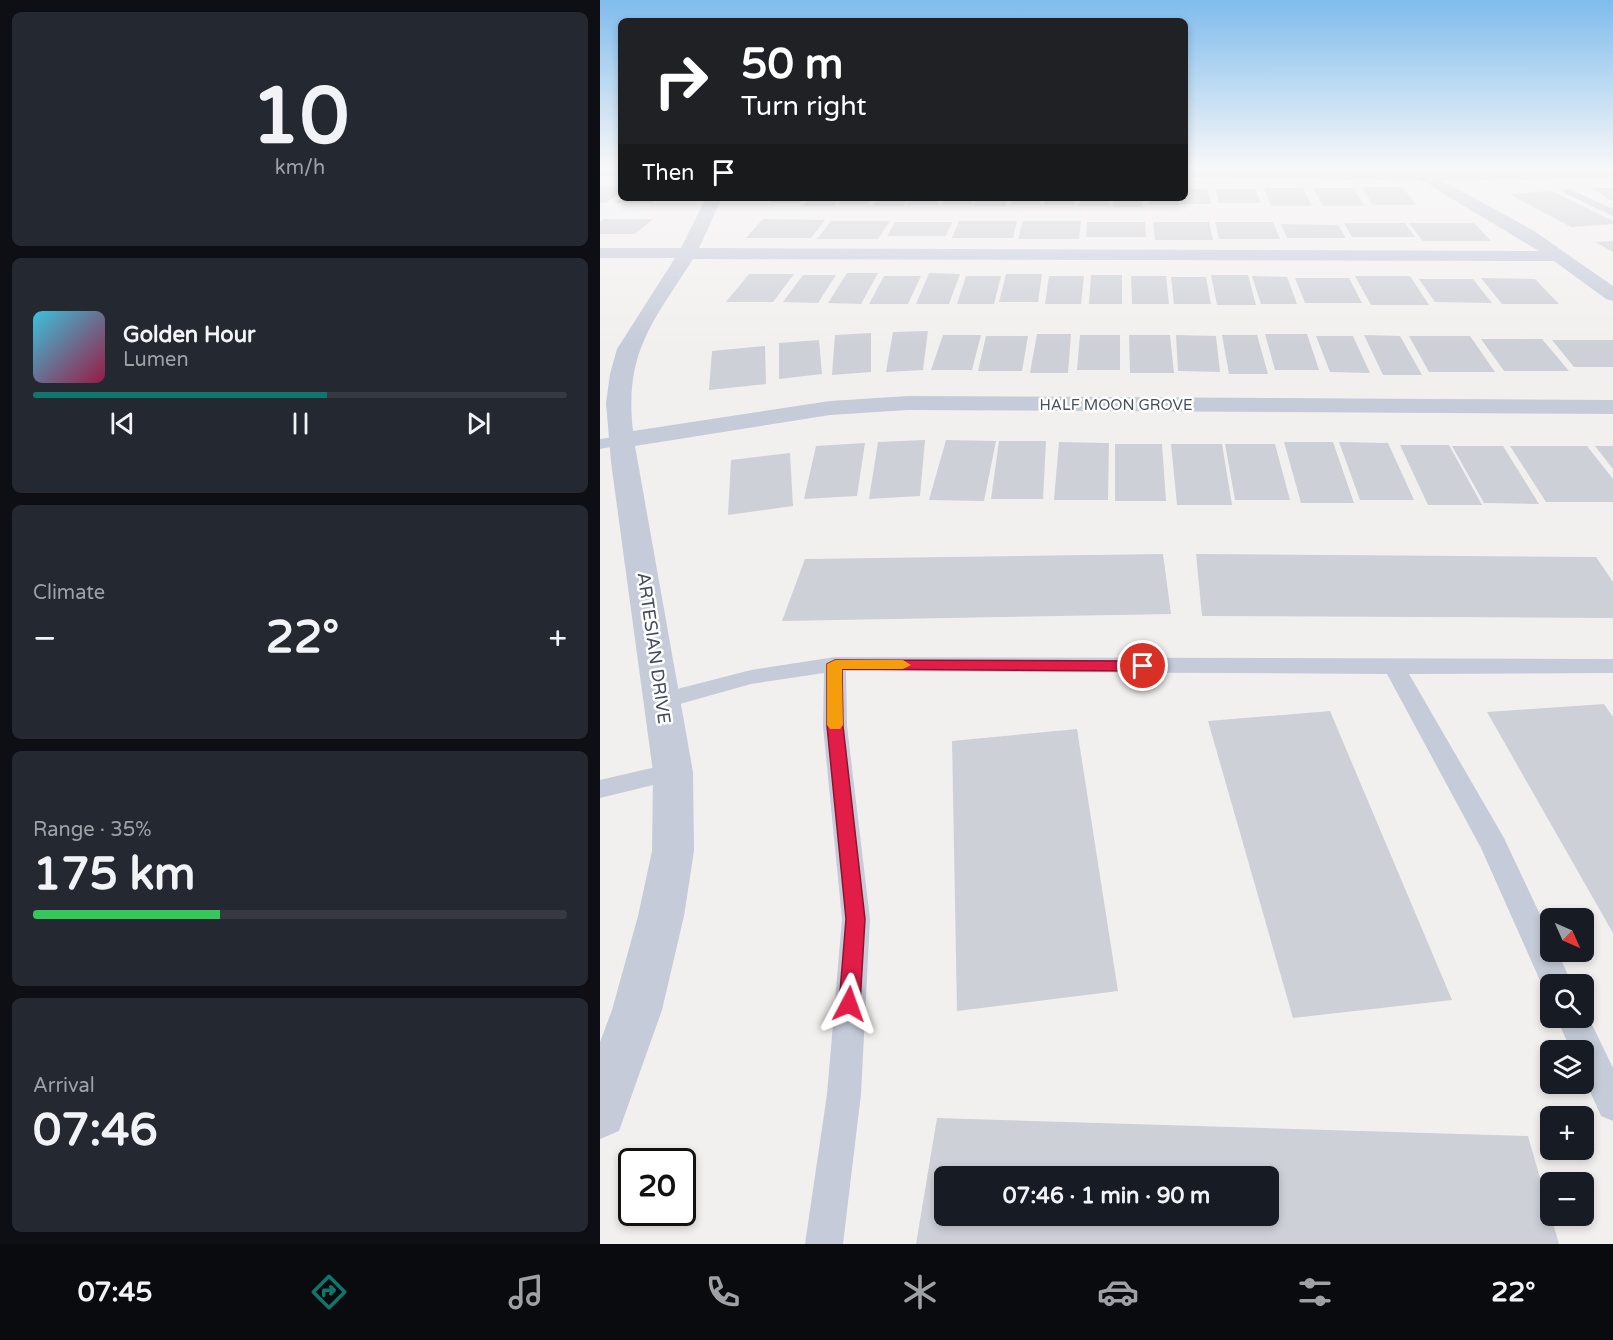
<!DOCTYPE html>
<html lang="en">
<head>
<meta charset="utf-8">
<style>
	body { margin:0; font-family:"Varela Round",sans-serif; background:#242831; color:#f1f3f6; height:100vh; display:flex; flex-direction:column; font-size:22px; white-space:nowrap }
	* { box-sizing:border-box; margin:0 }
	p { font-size:20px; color:#9ea1a6 }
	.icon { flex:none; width:33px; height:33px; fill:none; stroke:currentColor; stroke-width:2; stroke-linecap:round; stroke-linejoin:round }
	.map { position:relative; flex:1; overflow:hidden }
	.drawer { display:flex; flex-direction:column; gap:12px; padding:12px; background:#0d0f14; width:600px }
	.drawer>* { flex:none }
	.hud { position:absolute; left:18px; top:18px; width:570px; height:183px; border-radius:9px; box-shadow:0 3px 9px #0003; background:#202124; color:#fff; overflow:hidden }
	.needle { width:39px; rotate:135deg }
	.fabs { position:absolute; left:940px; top:908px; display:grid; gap:12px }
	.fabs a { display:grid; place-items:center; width:54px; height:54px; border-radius:9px; background:#171b24; box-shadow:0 3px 9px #0003; font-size:30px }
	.speed { position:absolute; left:18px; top:1148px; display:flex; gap:12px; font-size:30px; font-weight:700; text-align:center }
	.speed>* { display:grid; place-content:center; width:78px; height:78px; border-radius:50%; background:#171b24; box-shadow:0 3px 9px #0003; line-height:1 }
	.speed .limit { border:3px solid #111; border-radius:9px; background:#fff; color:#111 }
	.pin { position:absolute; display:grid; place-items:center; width:51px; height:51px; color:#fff; margin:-26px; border:3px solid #fff; border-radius:50%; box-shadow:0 2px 6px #0007 }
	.me { position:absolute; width:66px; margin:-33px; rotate:4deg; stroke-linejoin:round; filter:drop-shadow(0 0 4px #0008) }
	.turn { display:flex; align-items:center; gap:21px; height:126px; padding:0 24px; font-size:27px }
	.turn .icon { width:78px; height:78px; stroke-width:2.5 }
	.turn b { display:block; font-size:42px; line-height:51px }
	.then { display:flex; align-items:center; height:57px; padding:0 24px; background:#0003; gap:12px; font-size:22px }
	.big { font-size:45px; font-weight:700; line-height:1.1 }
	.drawer .tile { flex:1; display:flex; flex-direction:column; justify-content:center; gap:9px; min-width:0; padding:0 21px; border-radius:9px; background:#242831 }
	.drawer .dial { align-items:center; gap:0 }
	.dial b { font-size:78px; line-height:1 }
	.song { display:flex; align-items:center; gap:18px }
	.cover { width:72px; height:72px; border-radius:9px; background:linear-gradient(135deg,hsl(190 70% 55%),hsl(340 70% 35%)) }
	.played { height:6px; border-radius:3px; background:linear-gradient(90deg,#0f766e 55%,#363941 55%) }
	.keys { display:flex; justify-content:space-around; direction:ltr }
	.heat { display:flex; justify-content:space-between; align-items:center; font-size:33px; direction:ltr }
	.charge { height:9px; border-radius:4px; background:linear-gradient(90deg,#34c759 35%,#363941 0) }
	.trip { position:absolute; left:334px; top:1166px; width:345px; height:60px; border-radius:9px; background:#171b24; box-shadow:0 3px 9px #0003; font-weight:700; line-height:60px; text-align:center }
	.menu { display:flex; height:96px; justify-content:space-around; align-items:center; background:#090b0e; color:#9ea1a6 }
	.menu .icon { width:42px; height:42px }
	.menu .on { color:#0f766e }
	.menu b { font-size:27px; color:#f1f3f6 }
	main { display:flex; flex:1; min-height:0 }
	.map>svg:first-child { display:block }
</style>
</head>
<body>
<main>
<section class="drawer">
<div class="tile dial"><b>10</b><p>km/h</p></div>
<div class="tile">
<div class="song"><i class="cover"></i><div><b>Golden Hour</b><p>Lumen</p></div></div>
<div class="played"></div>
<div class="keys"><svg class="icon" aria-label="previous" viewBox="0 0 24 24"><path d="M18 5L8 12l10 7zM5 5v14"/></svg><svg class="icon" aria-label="pause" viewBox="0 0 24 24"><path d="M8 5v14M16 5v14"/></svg><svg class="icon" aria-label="next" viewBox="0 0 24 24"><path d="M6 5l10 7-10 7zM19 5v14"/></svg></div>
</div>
<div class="tile"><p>Climate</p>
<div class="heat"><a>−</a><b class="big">22°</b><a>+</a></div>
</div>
<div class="tile"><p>Range · 35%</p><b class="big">175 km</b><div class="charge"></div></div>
<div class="tile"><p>Arrival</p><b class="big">07:46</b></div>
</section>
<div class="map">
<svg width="1013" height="1244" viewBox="0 0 1013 1244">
	<rect width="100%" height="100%" fill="#f2f0ef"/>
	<g fill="#ced0d7" fill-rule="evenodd">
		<polygon points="0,186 21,186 21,192 6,203 0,203"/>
		<polygon points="762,187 802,187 816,205 773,205"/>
		<polygon points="664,188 703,188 712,206 671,206"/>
		<polygon points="713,188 753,188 765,206 723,206"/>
		<polygon points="993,188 1013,188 1013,200 1009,200"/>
		<polygon points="585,189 607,189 611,204 581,204 580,198 585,198"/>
		<polygon points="615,189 655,189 661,203 619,203"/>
		<polygon points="952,191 1013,221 1013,224 971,227 909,194"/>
		<polygon points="22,198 58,198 52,203 16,203"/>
		<polygon points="174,198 205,198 200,203 169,203"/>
		<polygon points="210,198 240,198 234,206 203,206"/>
		<polygon points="243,198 272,198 268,204 238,204"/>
		<polygon points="278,198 308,198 303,206 273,206"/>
		<polygon points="310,198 340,198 337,205 307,205"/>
		<polygon points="345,198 374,198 372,205 342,204"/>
		<polygon points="377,198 408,198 405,206 374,206"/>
		<polygon points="413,198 442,198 440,205 411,205"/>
		<polygon points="445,198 475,198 474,205 444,205"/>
		<polygon points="480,198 509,198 509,206 479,206"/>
		<rect x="513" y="198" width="29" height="9"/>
		<polygon points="548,198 578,198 579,205 549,205"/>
		<polygon points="4,219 53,219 35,234 0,234 0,222"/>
		<polygon points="163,219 225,220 211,238 146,238"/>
		<polygon points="231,221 290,221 278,239 217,239"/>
		<polygon points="359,221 417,221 413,238 352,238"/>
		<polygon points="423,221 481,221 479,239 418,239"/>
		<polygon points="295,222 352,222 346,236 287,236"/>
		<polygon points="487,222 545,222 546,237 486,237"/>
		<polygon points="553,222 609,222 613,240 555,240"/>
		<polygon points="615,222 673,222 680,239 619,239"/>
		<polygon points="744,223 805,223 815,237 752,237"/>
		<polygon points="809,223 874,223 891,241 823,241"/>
		<polygon points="681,224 738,225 746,238 687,238"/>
		<polygon points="1013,241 1013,252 995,242"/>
		<polygon points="247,273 278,273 261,304 228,303"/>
		<polygon points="329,273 360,274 349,304 316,304"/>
		<polygon points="149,274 194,274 173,302 126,302"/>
		<polygon points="406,274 442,274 438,302 399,302"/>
		<polygon points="203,275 236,275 218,303 183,302"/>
		<polygon points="491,275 522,275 522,304 489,304"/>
		<polygon points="611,275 648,275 656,305 617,305"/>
		<polygon points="284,276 321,276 308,304 269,304"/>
		<polygon points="366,276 401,276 394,304 357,304"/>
		<polygon points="449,276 484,276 481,304 445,304"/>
		<polygon points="531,276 566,276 569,304 532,304"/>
		<polygon points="652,276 687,277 697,304 661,304"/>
		<polygon points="755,276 810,276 829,305 771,305"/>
		<polygon points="571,277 606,277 611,304 574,304"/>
		<polygon points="695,278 749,278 762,303 705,303"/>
		<polygon points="881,278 935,279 959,304 902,304"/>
		<polygon points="819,279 873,279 892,303 835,302"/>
		<polygon points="328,331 323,370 286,372 293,332"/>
		<polygon points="271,333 271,372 232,375 235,335"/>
		<polygon points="437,334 471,334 468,373 430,373"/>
		<polygon points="665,334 707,334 719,370 675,370"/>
		<polygon points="343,335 381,335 372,370 331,370"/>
		<polygon points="480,335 520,335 520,370 477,370"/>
		<polygon points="529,335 570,335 574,373 530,373"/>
		<polygon points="576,335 616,336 620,372 578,371"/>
		<polygon points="622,335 657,335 668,374 629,374"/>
		<polygon points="764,335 800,336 822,375 783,375"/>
		<polygon points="386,336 428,336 422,371 378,371"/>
		<polygon points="716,336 753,336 770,373 730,372"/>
		<polygon points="809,336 870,336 895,372 829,372"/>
		<polygon points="881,339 942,339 969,371 904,371"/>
		<polygon points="219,340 222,374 179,379 179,343"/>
		<polygon points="952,340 1013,340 1013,367 974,367"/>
		<polygon points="165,346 166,384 109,390 112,351"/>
		<polygon points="325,440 320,496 269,499 278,442"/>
		<polygon points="346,440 396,441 384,501 329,500"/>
		<polygon points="399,441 446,441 443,499 391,499"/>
		<polygon points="459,442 509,443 508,500 454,500"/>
		<polygon points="684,442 733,442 754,503 701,503"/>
		<polygon points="739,442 788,443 814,500 760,500"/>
		<polygon points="265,443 257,496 204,499 216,446"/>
		<polygon points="515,444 562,444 566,501 515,501"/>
		<polygon points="571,444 622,444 632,505 577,505"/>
		<polygon points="625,444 675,444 690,500 635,500"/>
		<polygon points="800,445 849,445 882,505 828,505"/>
		<polygon points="852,446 903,446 939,504 884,503"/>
		<polygon points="910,446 987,446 1013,479 1013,502 946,502"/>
		<polygon points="995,446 1013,446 1013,469"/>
		<polygon points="190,453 193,506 128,515 131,460"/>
		<polygon points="563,554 571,614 182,621 205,559"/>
		<polygon points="596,554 996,557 1013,582 1013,618 602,616"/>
		<polygon points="1004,704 1013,717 1013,933 887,712"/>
		<polygon points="730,711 852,1000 693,1018 608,721"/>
		<polygon points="477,729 518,991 357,1011 352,741"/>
		<path d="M337,1118L928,1136L959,1244H316ZM345,1176H669V1215H345Z"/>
	</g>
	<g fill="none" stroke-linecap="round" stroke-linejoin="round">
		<g fill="#c5cbd8" fill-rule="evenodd">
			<polygon points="964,189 970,189 1013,209 1013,216 964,193"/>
			<polygon points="21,436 27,438 29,441 27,444 0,449 0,439"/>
			<polygon points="235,657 1013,659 1013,673 809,674 904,838 951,938 951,951 957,951 972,984 951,984 951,996 946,994 881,848 787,674 246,671 247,726 270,919 261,1094 243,1244 205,1244 227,1094 242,919 223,726 224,673 151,684 62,709 54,707 50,701 54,695 151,670"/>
			<polygon points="73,763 82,766 86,772 82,778 0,798 0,780"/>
			<polygon points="984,1008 1013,1068 1013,1121 1001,1116 984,1078 984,1050 971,1050 956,1017 984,1017"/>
		</g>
		<g fill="#c5cbd8" fill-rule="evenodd">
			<rect x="0" y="170" width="21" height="6"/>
			<path d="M585,170H1013V178L841,180L934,231L1013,286V301L1006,299L954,261L93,259C53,322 24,352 33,431L230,401L308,396L1013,400V414L308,410L230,415L35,446L93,772L94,851L84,916L62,1010L19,1131L0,1139V1042L12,1010L38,916L52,851L53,772L11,462L6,403L10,374L17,349L75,258H0V248H81L106,198H122L99,248L939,251L821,180L585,177Z"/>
		</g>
	</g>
	<linearGradient id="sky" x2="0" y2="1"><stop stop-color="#7fbced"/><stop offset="0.49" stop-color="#f9f8f8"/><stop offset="1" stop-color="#f9f8f8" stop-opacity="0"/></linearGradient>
	<rect width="1013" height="345" fill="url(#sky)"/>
	<polygon fill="#e11d48" stroke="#92132f" stroke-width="1.5" points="235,660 543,661 550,666 543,671 242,669 243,726 265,919 260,1004 257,1010 249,1013 242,1010 239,1004 246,919 227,726 227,664"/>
	<polygon fill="#f59e0b" points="235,660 303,660 311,665 303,669 242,669 243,725 240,729 230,729 227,725 227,664"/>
	<g text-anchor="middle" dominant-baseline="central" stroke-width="5" stroke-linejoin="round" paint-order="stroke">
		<g font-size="15" fill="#454e5f" stroke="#fff">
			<text x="516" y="405">HALF MOON GROVE</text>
		</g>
		<g font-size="18" fill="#454e5f" stroke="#fff">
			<text transform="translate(54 648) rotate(82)">ARTESIAN DRIVE</text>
		</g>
	</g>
</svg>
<div class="fabs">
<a><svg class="needle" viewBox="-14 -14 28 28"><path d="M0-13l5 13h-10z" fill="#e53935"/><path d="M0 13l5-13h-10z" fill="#9ea1a6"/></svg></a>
<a><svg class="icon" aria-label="search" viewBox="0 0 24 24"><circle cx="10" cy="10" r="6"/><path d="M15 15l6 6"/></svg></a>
<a><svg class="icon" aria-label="layers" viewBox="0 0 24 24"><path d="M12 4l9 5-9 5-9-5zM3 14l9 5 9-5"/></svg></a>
<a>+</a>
<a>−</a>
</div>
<div class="speed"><div class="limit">20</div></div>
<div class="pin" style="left:543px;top:666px;background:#d93025"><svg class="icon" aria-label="arrive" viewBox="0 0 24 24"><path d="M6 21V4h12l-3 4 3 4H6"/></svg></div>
<svg class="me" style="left:249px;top:1004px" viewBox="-20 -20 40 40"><path d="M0-17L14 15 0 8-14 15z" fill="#e11d48" stroke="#fff" stroke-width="4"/></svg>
<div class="trip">07:46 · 1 min · 90 m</div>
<div class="hud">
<div class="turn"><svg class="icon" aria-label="right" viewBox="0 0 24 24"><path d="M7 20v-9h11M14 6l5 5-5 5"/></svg><div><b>50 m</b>Turn right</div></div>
<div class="then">Then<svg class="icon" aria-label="arrive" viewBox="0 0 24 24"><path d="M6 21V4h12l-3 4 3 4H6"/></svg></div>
</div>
</div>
</main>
<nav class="menu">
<b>07:45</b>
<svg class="icon on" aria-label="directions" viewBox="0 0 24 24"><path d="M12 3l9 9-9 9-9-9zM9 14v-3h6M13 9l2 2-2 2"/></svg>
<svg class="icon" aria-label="music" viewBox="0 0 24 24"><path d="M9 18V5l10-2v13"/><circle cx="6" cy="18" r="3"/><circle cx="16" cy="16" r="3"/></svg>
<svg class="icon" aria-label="phone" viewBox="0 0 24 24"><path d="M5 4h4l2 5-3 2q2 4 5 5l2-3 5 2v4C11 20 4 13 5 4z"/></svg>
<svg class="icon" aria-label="climate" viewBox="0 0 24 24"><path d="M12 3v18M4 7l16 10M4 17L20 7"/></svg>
<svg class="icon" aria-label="car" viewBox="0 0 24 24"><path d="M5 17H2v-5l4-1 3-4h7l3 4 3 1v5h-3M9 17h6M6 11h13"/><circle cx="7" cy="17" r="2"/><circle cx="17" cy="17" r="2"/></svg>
<svg class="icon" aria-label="filters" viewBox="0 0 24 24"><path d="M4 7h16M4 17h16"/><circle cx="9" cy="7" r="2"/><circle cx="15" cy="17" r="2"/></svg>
<b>22°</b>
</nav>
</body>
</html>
